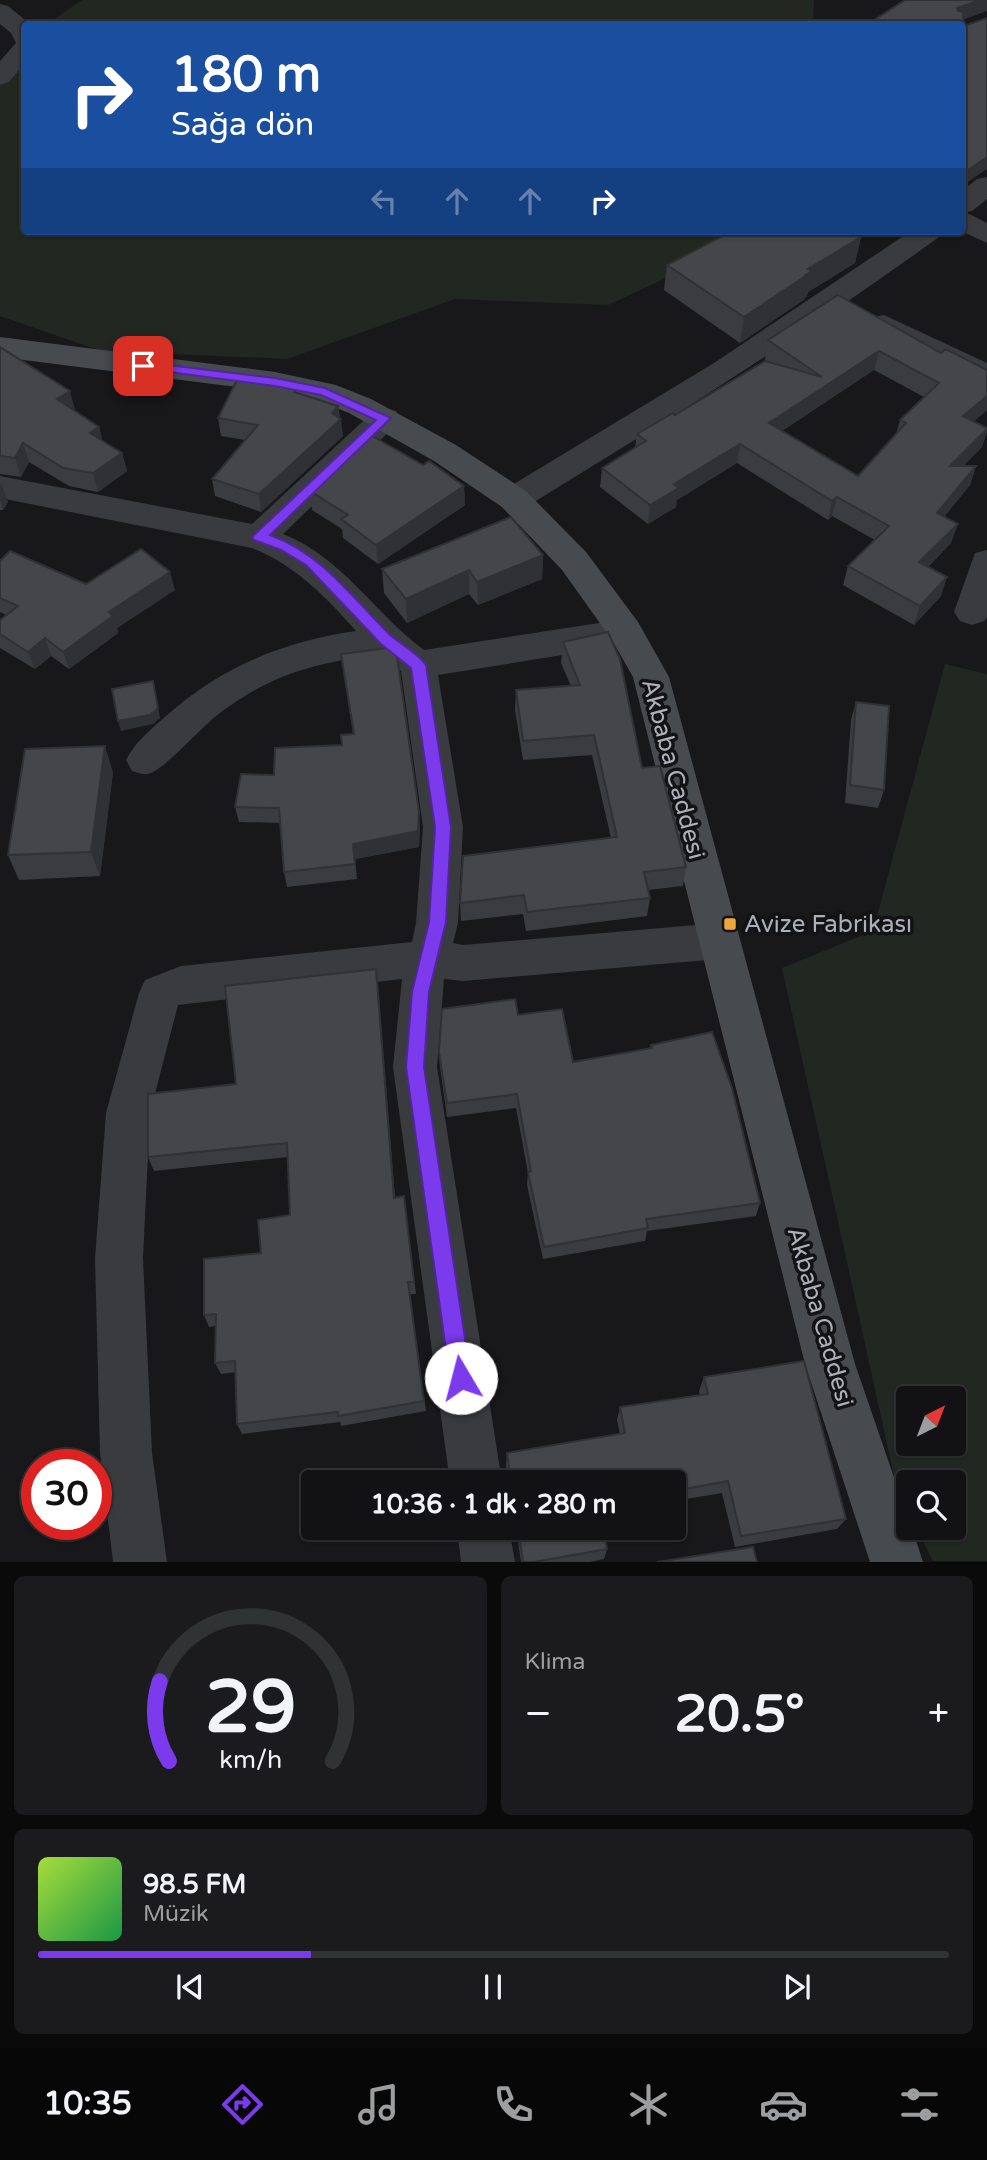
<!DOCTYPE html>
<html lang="tr">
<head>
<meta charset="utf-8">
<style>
	body { margin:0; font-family:"Varela Round",sans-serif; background:#1b1b1d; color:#f1f3f6; height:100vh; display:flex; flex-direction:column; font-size:26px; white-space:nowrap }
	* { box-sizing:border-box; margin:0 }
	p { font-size:23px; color:#9c9ea0 }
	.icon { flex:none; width:38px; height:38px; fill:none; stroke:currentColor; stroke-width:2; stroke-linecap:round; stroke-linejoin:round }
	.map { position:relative; height:1562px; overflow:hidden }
	.panel { display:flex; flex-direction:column; gap:14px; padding:14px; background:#0a0a0b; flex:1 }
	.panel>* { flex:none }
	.banner { position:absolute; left:21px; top:21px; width:945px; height:214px; border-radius:7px; box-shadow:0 2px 5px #0004,0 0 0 2px #313234; background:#1a4fa0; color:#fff; overflow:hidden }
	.needle { width:46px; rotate:42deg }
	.fabs { position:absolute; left:896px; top:1386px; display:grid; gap:14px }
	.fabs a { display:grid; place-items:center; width:70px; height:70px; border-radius:7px; background:#121214; box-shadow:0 2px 5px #0004,0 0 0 2px #313234; font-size:35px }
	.speed { position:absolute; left:21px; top:1449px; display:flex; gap:14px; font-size:35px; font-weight:700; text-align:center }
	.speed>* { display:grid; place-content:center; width:91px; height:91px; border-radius:50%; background:#121214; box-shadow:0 2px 5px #0004,0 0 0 2px #313234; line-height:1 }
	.speed .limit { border:10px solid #d22; background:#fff; color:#111 }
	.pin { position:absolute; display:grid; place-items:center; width:60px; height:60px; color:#fff; margin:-30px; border-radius:14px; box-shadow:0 4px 10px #0006 }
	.me { position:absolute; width:77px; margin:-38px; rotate:352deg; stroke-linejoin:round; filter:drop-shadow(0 0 5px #0008) }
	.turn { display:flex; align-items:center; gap:24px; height:147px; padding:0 35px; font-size:32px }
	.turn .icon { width:91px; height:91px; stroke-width:2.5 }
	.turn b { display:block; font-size:49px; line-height:60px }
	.lanes { display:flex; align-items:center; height:66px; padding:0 35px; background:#0003; justify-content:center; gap:35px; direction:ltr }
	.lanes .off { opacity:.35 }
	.big { font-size:52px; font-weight:800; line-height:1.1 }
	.panel .card { flex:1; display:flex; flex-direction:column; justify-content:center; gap:10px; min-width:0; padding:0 24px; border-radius:10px; background:#1b1b1d }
	.panel .dial { align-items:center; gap:0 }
	.dial svg { height:182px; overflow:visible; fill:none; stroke:#313234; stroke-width:7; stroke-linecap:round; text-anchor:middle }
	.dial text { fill:#f1f3f6; stroke:none }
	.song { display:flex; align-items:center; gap:21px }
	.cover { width:84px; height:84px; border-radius:10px; background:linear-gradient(135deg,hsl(80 70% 55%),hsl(140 70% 35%)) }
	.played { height:7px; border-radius:4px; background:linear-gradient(90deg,#7c3aed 30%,#313234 30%) }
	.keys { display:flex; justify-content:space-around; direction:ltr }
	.heat { display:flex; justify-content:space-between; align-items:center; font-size:38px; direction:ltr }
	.panel .tiles { flex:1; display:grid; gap:14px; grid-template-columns:1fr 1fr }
	.card:last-child { grid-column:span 2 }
	.trip { position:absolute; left:301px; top:1470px; width:385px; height:70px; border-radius:7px; background:#121214; box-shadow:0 2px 5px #0004,0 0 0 2px #313234; font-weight:800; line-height:70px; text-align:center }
	.tabs { display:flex; height:112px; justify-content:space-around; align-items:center; background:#070708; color:#9c9ea0 }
	.tabs .icon { width:49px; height:49px }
	.tabs .current { color:#7c3aed }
	.tabs b { font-size:32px; color:#f1f3f6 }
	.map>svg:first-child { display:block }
</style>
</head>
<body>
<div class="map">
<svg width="987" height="1562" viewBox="0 0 987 1562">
	<rect width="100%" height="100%" fill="#18181a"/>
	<g fill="#202821" fill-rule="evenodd">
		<polygon points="82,0 814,0 813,24 47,24"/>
		<polygon points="24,50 24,231 759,231 713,256 608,305 455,299 287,359 101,351 0,316 0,72 7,74"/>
		<path d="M945,664L987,674V1561H933L916,1528H954V1482H908V1512L897,1489L782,968L873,931ZM908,1398H954V1444H908Z"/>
	</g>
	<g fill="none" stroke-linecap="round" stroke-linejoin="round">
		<g fill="#393b3f" fill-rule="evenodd">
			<polygon points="0,4 8,6 30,24 24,24 24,64 9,82 0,85 0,61 16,43 11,33 0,24"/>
			<polygon points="987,177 987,199 972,211 965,212 987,223 987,243 961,231 962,191 977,179"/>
			<path d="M911,231H943L939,237C805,334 667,421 526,507L514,510L502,507L497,499L502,491L714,363Z"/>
			<polygon points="884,315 987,363 987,385 873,331 869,324 873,317"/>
			<path d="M385,408L396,411L401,418L396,425L283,534C342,557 375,614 424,650L612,621L625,625L630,634L625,643L612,647L438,675L463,827L458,923L453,943L463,945L719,923L734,928L740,941L734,954L719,959L463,981L444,979L437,1067L502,1482H450L393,1067L402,979L178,1005L150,1113L143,1258L152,1453L167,1562H113L100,1453L95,1258L106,1113L139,993L145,980L181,966L412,942L416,923L423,827L401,671L379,654C313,664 270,674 216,716C201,728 161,773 147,774C142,775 136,772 132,771L126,760C135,742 151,729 166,716C221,667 284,641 356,631C325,596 296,566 252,548L0,498V476L252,524L374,411Z"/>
			<polygon points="987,550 987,617 984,621 972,625 960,621 954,612 975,553"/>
			<polygon points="457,1528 509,1528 515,1562 461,1562"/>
		</g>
		<polygon fill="#474a4f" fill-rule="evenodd" points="0,337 275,372 336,385 371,399 456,445 526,491 586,552 638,622 669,677 855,1364 908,1518 908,1528 912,1528 923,1562 870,1562 805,1364 633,677 612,640 562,570 502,507 434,461 349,413 318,401 275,392 0,357"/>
	</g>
	<g fill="#3b3c40" fill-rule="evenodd">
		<polygon points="861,237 855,263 808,292 807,296 802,301 740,343 664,290 667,265"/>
		<path d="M768,340L941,353L987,370V410L974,421L987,428V431L982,447L963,466H976L970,485L944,517L951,543L928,567L941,596L914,625L843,585L848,566L875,540L832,516L828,520L737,463L677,500L676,507L648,524L600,487L602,468L635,448L637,434L675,415L767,361L765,360ZM874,370L924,397L900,420L896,434L858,476L782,431Z"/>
		<polygon points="0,347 74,411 99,427 102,440 122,453 127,471 98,492 69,486 29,462 21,477 0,474"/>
		<polygon points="296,389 296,392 338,406 343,436 261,512 215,496 212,479 245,440 221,436 218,418"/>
		<polygon points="0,483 8,502 3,510 0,510"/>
		<polygon points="464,486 465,505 378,564 343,538 342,529 312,510 310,491"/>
		<polygon points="543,555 542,579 478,605 469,594 407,623 384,593 382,569"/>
		<polygon points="0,561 86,584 175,590 117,628 118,633 69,669 51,656 35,669 0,648 0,620 6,615 0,612"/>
		<polygon points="563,642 642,768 686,867 683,886 648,890 650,898 647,916 526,931 523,914 461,921 460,903 611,838 592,755 523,760 515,710 516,690 571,686 561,663"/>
		<polygon points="341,654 420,827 419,847 355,859 357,879 287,887 284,872 280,823 239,822 235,807 342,745 353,734"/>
		<polygon points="856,702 884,790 878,808 845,803 851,720"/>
		<polygon points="113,772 100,876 19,880 8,855"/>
		<polygon points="376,969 395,1198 404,1196 416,1294 410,1294 426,1411 341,1426 340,1422 242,1434 237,1424 236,1372 221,1374 215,1363 216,1326 209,1327 204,1315 261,1253 290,1215 288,1157 154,1171 148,1157"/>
		<polygon points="518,1015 573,1062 650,1048 651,1045 760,1203 756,1216 647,1231 645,1241 543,1259 527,1185 528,1173 516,1108 447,1117 440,1067 439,1052"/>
		<polygon points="704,1377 846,1519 837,1529 735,1547 722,1493 674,1501 674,1482 509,1482 506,1465 507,1453 620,1434 617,1420 620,1407 700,1395 699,1391"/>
		<polygon points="516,1528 603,1528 607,1549 604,1559 590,1562 521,1562"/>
	</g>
	<g fill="#303134">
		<polygon points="981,0 987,0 987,11 954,23 957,8"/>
		<polygon points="987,157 987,169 962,186 962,174"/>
		<polygon points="861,237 855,263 808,292 807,296 802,301 740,343 744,317 808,269"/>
		<polygon points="879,351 874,370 765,442 769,423"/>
		<polygon points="70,391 75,410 63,418 57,399"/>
		<polygon points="987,396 987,410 957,435 963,416"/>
		<polygon points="338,406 339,421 341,419 343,436 261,512 259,494"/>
		<polygon points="99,427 104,446 90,433"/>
		<polygon points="987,429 982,447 944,485 950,466"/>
		<polygon points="23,443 29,462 21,477 15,458"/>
		<polygon points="740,444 737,463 677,500 676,507 648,524 650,505 674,484"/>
		<polygon points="122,453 127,471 98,492 93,473"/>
		<polygon points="976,466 970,485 931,532 937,513"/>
		<polygon points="1,483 8,502 3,510 0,500 0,486"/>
		<polygon points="464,486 465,505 378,564 376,545"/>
		<polygon points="837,497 832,516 828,520 832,501"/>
		<polygon points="958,524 951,543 913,581 919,562"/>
		<polygon points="543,555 542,579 478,605 477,582"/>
		<polygon points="469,570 469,594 407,623 406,599"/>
		<polygon points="170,572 175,590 117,628 118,633 69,669 63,652 109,612"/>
		<polygon points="947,577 941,596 914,625 920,606"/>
		<polygon points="45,638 51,656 35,669 28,652"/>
		<polygon points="153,681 160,718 153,724 121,731 118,721"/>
		<polygon points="105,746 113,772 100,876 91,852"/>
		<polygon points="419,812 420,827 419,847 355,859 357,879 353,844"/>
		<polygon points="376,969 378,984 396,1211 394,1198"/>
	</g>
	<g fill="#45464a" stroke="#303134" stroke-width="2" fill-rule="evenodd">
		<polygon points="905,0 981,0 957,8 958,11 963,12 964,26 987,18 987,157 962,174 962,24 868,24"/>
		<polygon points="732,231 850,231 861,237 808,269 812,271 804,276 807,275 744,317 667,265"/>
		<path d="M838,295L941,353L946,349L987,370V396L963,416L987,428V429L950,466H976L937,513L958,524L919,562L947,577L920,606L848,566L889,526L837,497L832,501L740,444L674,484L679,488L650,505L602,468L646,441L637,434L673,413L675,415L765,361L822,377L768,340ZM879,351L939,383L900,420L906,423L858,476L769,423Z"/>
		<polygon points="0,347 70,391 57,399 99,427 90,433 122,453 93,473 63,468 23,443 15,458 0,456"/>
		<polygon points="237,380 296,389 294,392 338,406 332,413 341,419 259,494 212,479 258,425 218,418"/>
		<polygon points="369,434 423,465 429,461 464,486 376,545 341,519 348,515 310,491"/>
		<polygon points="511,517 543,555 477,582 469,570 406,599 382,569"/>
		<polygon points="141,549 170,572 109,612 113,616 63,652 45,638 28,652 0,634 0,620 18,606 0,598 0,561 10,551 86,584"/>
		<polygon points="608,632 620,659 642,768 660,766 686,867 644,872 650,898 527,912 524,895 460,903 463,856 617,837 594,735 523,741 516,690 580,685 563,642"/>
		<polygon points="387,648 397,656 419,812 418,831 353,844 355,864 284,872 279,808 235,807 241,774 274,775 275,748 342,745 341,735 354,734 341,654"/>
		<polygon points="153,681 158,708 150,715 118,721 112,689"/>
		<polygon points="856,702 889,706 884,790 850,785"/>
		<polygon points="105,746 91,852 8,855 25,749"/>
		<polygon points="376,969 394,1198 404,1196 414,1282 408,1282 424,1401 338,1416 338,1412 237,1424 235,1361 215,1363 216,1314 204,1315 204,1259 261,1253 258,1220 290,1215 287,1143 148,1157 148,1094 236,1084 225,986"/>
		<polygon points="515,999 518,1015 562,1009 573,1062 652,1048 651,1045 712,1032 732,1088 760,1203 646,1219 648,1228 544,1247 528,1172 531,1171 517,1094 447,1103 439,1052 442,1009"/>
		<polygon points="804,1361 846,1519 741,1536 728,1481 674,1491 674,1482 511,1482 507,1453 625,1433 620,1407 708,1394 704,1377"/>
		<polygon points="518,1528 603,1528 607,1549 534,1562 523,1562"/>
		<polygon points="753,1547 757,1562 657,1562"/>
	</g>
	<path fill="#7c3aed" stroke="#51269a" stroke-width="2" d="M143,362L275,378L325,388L391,418L270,535C322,554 350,595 389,634C400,644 417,652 426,665L451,827L446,922L429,992L424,1067L471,1378L468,1386L461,1389L453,1386L450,1378L406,1067L412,992L429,922L435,827L411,668L381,644L306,565L281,550L254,540L252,537L376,420L321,395L275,386L139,368L137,366Z"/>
	<rect fill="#efa63c" stroke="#131315" stroke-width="2.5" x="723" y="917" width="14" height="14" rx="3.5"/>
	<g text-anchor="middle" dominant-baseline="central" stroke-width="7" stroke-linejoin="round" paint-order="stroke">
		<g font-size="24" fill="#abb0ba" stroke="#131315">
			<text transform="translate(673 769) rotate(75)">Akbaba Caddesi</text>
			<text transform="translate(820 1317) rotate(74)">Akbaba Caddesi</text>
		</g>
		<g font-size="24" fill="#abb0ba" stroke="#131315" text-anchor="start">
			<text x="744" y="924">Avize Fabrikası</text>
		</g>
	</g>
</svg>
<div class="fabs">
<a><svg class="needle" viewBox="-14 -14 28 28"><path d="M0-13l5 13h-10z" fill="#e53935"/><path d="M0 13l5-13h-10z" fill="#9c9ea0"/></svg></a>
<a><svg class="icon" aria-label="search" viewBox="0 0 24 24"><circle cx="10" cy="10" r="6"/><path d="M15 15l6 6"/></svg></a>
</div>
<div class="speed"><div class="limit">30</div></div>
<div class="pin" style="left:143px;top:366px;background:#d93025"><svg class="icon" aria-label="arrive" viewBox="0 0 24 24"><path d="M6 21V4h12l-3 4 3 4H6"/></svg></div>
<svg class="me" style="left:461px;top:1378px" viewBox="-20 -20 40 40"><circle r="19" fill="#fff"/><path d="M0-13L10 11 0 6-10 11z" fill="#7c3aed"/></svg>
<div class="trip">10:36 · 1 dk · 280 m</div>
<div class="banner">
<div class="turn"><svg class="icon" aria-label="right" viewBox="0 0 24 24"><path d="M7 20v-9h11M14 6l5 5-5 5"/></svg><div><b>180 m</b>Sağa dön</div></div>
<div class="lanes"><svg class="icon off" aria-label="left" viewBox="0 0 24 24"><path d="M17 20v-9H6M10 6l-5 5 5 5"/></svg><svg class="icon off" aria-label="ahead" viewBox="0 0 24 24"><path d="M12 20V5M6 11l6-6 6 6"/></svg><svg class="icon off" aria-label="ahead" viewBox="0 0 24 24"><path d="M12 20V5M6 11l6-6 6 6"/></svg><svg class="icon" aria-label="right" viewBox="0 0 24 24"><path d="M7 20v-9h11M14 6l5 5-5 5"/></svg></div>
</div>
</div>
<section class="panel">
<div class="tiles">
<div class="card dial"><svg viewBox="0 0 100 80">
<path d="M14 69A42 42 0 1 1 86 69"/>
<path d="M14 69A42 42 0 0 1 10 34" stroke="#7c3aed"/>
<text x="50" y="56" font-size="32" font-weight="700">29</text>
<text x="50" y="72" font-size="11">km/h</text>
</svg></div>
<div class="card"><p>Klima</p>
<div class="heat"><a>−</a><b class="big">20.5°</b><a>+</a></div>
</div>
<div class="card">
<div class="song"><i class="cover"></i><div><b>98.5 FM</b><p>Müzik</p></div></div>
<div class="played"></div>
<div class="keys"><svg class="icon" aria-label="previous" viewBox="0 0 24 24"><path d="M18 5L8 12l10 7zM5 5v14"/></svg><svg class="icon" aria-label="pause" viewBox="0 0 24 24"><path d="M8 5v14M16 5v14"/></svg><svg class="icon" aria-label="next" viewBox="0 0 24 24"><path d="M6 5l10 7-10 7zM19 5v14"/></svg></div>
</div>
</div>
</section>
<nav class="tabs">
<b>10:35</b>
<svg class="icon current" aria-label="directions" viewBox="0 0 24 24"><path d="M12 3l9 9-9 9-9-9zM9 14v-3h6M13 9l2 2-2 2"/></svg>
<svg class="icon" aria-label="music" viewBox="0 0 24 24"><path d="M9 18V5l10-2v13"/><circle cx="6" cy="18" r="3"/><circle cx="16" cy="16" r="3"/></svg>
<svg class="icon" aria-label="phone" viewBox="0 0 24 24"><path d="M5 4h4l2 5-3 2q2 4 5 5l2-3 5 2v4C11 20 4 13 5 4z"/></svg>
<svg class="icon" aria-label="climate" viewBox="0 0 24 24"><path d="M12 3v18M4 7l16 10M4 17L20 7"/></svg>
<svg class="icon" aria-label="car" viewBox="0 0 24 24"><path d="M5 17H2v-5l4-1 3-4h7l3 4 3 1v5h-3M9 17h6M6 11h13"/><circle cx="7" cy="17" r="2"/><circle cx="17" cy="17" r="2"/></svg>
<svg class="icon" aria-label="filters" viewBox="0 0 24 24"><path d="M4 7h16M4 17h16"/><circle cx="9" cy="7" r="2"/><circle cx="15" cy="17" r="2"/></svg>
</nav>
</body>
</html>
